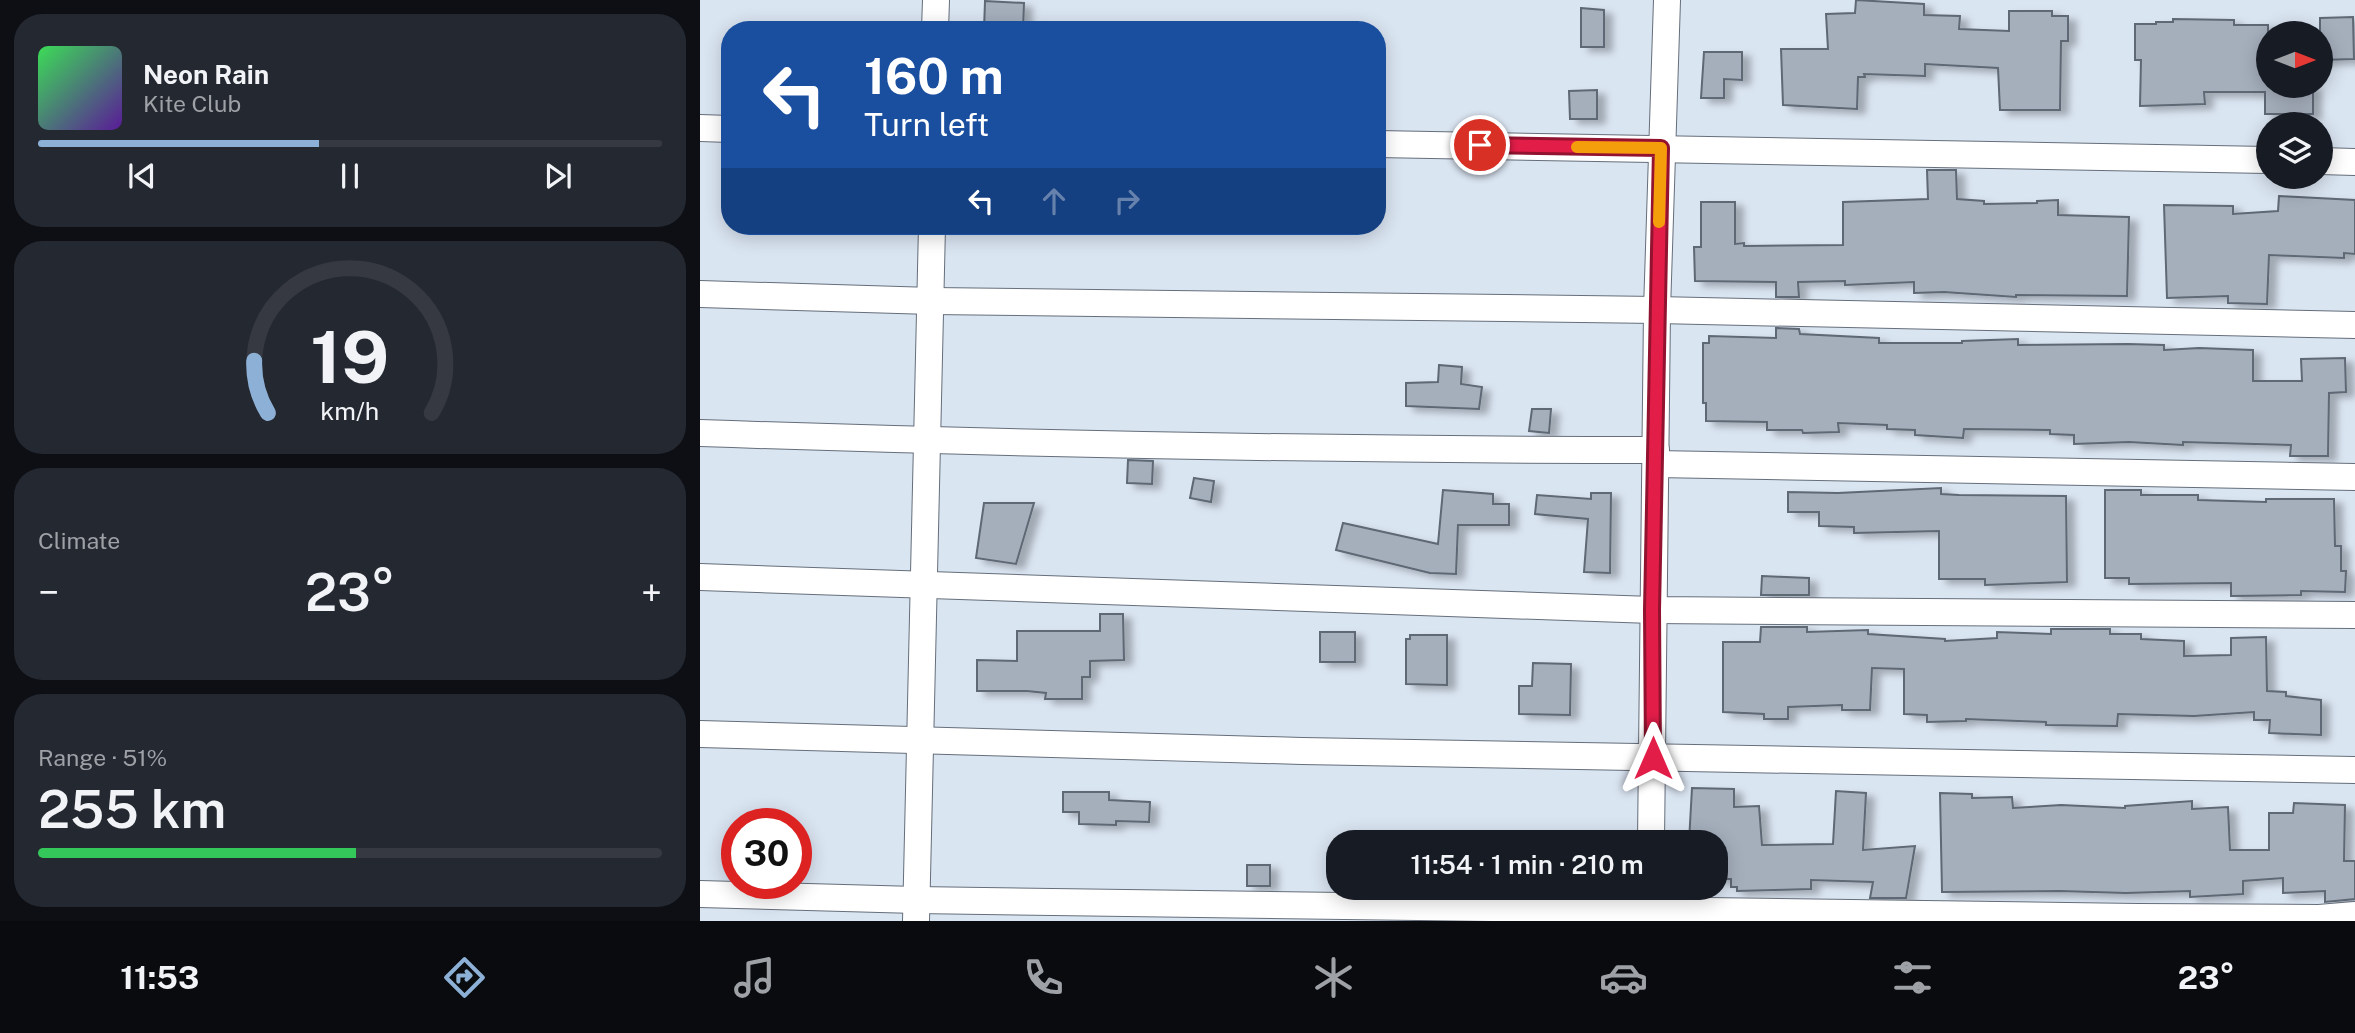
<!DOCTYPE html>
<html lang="en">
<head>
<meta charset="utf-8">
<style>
	body { margin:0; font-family:"Public Sans",sans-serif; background:#242831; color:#f1f3f6; height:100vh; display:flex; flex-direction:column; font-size:26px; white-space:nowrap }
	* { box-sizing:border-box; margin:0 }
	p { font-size:23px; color:#9ea1a6 }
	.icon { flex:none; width:38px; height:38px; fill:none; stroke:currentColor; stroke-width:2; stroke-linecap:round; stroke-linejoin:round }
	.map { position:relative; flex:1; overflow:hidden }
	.panel { display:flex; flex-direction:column; gap:14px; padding:14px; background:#0d0f14; width:700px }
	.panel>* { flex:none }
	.guide { position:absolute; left:21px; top:21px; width:665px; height:214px; border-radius:28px; box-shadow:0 4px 18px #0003; background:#1a4fa0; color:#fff; overflow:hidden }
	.needle { width:46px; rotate:90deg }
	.fabs { position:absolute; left:1556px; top:21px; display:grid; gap:14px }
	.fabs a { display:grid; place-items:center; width:77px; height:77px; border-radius:50%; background:#171b24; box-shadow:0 4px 18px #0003; font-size:35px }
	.speed { position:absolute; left:21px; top:808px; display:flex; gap:14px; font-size:35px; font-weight:700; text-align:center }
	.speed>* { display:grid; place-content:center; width:91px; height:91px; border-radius:50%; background:#171b24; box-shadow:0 4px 18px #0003; line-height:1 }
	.speed .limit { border:10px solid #d22; background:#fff; color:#111 }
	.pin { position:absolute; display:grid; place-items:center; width:60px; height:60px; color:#fff; margin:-30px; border:4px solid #fff; border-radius:50%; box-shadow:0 2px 7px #0007 }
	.me { position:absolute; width:77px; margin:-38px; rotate:0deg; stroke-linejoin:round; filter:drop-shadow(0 0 5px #0008) }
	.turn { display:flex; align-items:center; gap:24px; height:147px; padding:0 28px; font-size:32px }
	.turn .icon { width:91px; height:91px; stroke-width:2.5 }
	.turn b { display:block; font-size:49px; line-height:60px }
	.lanes { display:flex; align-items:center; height:66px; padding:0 28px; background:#0003; justify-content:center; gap:35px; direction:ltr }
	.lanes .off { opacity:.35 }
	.big { font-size:52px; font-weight:600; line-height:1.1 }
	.panel .card { flex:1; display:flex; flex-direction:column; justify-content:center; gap:10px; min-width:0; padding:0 24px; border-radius:28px; background:#242831 }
	.panel .dial { align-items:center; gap:0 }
	.dial svg { height:182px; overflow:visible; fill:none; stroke:#363941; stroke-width:7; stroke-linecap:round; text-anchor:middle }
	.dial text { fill:#f1f3f6; stroke:none }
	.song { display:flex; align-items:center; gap:21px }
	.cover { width:84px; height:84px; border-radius:10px; background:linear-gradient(135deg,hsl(130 70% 55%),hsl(270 70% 35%)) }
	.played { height:7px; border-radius:4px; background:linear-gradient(90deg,#8db1d6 45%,#363941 45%) }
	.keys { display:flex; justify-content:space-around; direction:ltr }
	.heat { display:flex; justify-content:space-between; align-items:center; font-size:38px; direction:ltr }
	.charge { height:10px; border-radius:5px; background:linear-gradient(90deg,#34c759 51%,#363941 0) }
	.trip { position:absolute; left:626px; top:830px; width:402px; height:70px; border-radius:28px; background:#171b24; box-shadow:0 4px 18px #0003; font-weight:600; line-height:70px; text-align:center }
	.dock { display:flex; height:112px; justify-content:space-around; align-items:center; background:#090b0e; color:#9ea1a6 }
	.dock .icon { width:49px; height:49px }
	.dock .selected { color:#8db1d6 }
	.dock b { font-size:32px; color:#f1f3f6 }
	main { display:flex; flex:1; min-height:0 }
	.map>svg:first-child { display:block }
</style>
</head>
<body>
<main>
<section class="panel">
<div class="card">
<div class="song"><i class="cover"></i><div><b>Neon Rain</b><p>Kite Club</p></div></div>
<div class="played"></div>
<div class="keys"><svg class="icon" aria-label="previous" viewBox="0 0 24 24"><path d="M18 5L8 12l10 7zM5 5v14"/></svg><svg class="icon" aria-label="pause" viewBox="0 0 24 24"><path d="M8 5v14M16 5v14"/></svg><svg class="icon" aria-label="next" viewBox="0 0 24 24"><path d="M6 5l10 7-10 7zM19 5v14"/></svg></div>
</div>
<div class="card dial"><svg viewBox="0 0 100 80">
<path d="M14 69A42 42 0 1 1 86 69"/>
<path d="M14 69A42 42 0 0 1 8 46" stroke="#8db1d6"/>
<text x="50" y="56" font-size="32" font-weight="700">19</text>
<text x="50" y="72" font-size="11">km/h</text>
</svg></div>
<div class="card"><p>Climate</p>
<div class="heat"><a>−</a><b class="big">23°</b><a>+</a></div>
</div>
<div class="card"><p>Range · 51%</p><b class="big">255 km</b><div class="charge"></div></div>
</section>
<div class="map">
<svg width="1655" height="921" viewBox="0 0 1655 921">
	<defs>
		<filter id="shadow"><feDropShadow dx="8" dy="4.5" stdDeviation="3.5" flood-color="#0004"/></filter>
	</defs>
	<rect width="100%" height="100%" fill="#dae5f2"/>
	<g fill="#a5afbc" stroke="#5e6874" stroke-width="2" filter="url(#shadow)">
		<polygon points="1156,0 1224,4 1224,15 1260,16 1259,29 1309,31 1309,11 1352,11 1352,16 1368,16 1368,41 1361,41 1360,110 1300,110 1298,68 1225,64 1225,76 1164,74 1165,77 1158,77 1157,109 1083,105 1081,49 1128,49 1126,14 1155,13"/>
		<polygon points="285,1 324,3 323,30 284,30"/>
		<polygon points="881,8 904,10 904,47 881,47"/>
		<polygon points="1653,17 1654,59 1620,60 1620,18"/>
		<polygon points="1473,19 1534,20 1534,25 1568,25 1568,86 1613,86 1613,114 1565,114 1565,92 1504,92 1505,104 1440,106 1441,60 1435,60 1435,24 1456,24 1456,22 1473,22"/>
		<polygon points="1004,52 1042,52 1042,80 1024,79 1024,98 1001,98"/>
		<polygon points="897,90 897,119 870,119 869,91"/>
		<polygon points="1227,170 1256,170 1257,199 1284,201 1284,204 1337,203 1337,201 1358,200 1358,215 1429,217 1427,296 1316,295 1316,297 1244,292 1214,293 1214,282 1145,285 1145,281 1098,282 1099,297 1076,297 1076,282 995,281 994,247 1001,247 1001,202 1035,202 1035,244 1044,243 1044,246 1143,245 1143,202 1228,199"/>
		<polygon points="1579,196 1655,200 1655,254 1644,253 1644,258 1569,255 1567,304 1528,303 1528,296 1467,298 1464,205 1533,206 1533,214 1578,211"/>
		<polygon points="1076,328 1099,329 1100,334 1179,338 1179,343 1262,343 1262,341 1318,339 1318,345 1428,344 1464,345 1464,350 1499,348 1553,350 1553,381 1602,381 1601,359 1645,358 1646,392 1629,393 1628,456 1590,456 1591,445 1483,442 1483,445 1429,442 1374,444 1374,435 1350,434 1350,430 1264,429 1263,438 1215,435 1215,430 1187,429 1187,425 1138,423 1139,432 1103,433 1102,430 1067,430 1067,422 1006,421 1006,403 1003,403 1003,343 1009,343 1009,336 1076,338"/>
		<polygon points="739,365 762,367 761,384 782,387 779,409 706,406 706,383 738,382"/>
		<polygon points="832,409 851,409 849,433 829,431"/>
		<polygon points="428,460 453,461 452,484 427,483"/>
		<polygon points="494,478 514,481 511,502 490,498"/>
		<polygon points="1241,488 1241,494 1259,495 1366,496 1367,582 1285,585 1285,579 1239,579 1239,531 1154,533 1154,527 1119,526 1119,512 1088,512 1088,492 1138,493"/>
		<polygon points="743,490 793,494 793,504 809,504 809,525 758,525 756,574 730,573 636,550 643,523 738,544"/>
		<polygon points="1405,490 1441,490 1441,495 1498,495 1498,500 1566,502 1566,499 1634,499 1635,546 1641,546 1641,571 1646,571 1645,592 1601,591 1601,595 1531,596 1531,583 1429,584 1429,578 1405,578"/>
		<polygon points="891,493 911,493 910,573 884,572 888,519 835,514 837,495 891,499"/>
		<polygon points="284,503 334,503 316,564 276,558"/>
		<polygon points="1062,576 1109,578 1109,595 1061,595"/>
		<polygon points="400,614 423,614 424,660 390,661 390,677 382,677 382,699 345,699 346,693 327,691 277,691 277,660 317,661 317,631 400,631"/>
		<polygon points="1061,627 1107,627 1107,632 1168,630 1168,634 1245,639 1245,641 1297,638 1297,632 1351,634 1351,629 1410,629 1410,634 1441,634 1441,639 1484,641 1484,656 1531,655 1531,638 1566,637 1567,691 1586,692 1586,696 1621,700 1621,735 1569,733 1570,720 1554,720 1554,712 1494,716 1418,714 1417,726 1346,725 1346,722 1266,719 1266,721 1227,722 1227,715 1204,714 1204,669 1172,668 1170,710 1142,710 1142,705 1088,707 1088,719 1064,719 1064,714 1023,712 1023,642 1060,642"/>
		<rect x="620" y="632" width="35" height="30"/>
		<polygon points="710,635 747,635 747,685 706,684 706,639 710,639"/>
		<polygon points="833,663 871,664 870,715 819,714 819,686 832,686"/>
		<polygon points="992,788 1034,789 1034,807 1059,806 1062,845 1133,844 1136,791 1166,793 1163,850 1215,846 1206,898 1170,898 1173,882 1111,880 1111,889 1037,891 1037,887 1031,887 1031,879 1017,879 1017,842 989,842"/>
		<polygon points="363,792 409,792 409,800 450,802 449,822 416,821 416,825 379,824 379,812 363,812"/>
		<polygon points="1240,793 1272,794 1272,798 1312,797 1313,808 1361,805 1425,808 1425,806 1492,801 1492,809 1528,807 1530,850 1569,850 1569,813 1593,813 1594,803 1645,805 1644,861 1655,861 1655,899 1625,902 1625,891 1583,893 1583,878 1543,881 1543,894 1490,897 1490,891 1426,893 1360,891 1242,892"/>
		<rect x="547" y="865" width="23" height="21"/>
	</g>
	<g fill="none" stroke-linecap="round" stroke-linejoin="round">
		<defs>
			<g id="minor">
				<polyline points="235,30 236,0"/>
				<polyline points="0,128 30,129"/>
				<polyline points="677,144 1568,160"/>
				<polyline points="1620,161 1655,162"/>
				<polyline points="0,294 232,301 957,310 1655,325"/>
				<path d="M0,433C319,444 637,450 956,450"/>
				<polyline points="956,464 1655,477"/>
				<polyline points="0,577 952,610 1655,615"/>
				<polyline points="0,734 602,751 1655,770"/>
				<polyline points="951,842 957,310 967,0"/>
				<polyline points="0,894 216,900 1438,917 1619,918 1655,915"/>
				<polyline points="216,921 232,226"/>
			</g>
		</defs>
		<use href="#minor" stroke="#656e7a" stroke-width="28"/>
		<use href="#minor" stroke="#fff" stroke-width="26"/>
	</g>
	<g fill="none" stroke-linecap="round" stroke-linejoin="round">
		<defs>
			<polyline id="route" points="780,145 961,148 952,610 953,758"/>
		</defs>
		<use href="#route" stroke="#92132f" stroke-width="18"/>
		<use href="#route" stroke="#e11d48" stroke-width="12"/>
		<polyline stroke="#f59e0b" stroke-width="12" points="877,147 961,148 959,222"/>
	</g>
</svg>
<div class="fabs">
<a><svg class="needle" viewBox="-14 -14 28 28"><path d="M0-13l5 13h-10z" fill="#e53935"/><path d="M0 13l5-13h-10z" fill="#9ea1a6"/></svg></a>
<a><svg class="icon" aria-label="layers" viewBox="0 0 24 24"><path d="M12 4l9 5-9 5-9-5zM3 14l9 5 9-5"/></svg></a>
</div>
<div class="speed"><div class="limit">30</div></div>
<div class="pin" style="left:780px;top:145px;background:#d93025"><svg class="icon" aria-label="arrive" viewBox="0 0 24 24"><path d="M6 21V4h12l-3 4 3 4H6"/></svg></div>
<svg class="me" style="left:953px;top:758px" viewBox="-20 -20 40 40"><path d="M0-17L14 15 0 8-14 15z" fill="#e11d48" stroke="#fff" stroke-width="4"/></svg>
<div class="trip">11:54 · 1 min · 210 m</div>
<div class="guide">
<div class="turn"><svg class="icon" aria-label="left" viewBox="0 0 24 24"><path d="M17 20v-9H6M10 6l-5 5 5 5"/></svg><div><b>160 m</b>Turn left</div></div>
<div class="lanes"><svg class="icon" aria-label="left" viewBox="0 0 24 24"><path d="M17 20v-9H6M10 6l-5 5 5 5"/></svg><svg class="icon off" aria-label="ahead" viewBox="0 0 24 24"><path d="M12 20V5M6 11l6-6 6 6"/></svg><svg class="icon off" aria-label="right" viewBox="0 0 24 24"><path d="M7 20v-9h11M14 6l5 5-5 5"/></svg></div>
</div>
</div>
</main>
<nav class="dock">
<b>11:53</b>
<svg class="icon selected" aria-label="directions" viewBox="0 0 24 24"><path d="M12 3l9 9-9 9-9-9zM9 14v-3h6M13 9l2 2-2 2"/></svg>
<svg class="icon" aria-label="music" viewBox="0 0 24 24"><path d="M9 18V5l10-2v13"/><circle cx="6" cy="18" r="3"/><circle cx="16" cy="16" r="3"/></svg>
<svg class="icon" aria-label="phone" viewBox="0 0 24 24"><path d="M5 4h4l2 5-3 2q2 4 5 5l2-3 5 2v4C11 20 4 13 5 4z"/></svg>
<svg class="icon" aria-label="climate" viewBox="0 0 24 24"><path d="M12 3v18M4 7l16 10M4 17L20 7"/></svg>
<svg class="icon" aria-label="car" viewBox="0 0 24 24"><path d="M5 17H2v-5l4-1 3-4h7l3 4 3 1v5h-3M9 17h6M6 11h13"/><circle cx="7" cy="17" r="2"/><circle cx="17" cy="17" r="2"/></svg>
<svg class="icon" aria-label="filters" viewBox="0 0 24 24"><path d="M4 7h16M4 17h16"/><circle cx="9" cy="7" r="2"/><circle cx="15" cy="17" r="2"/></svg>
<b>23°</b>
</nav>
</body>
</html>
